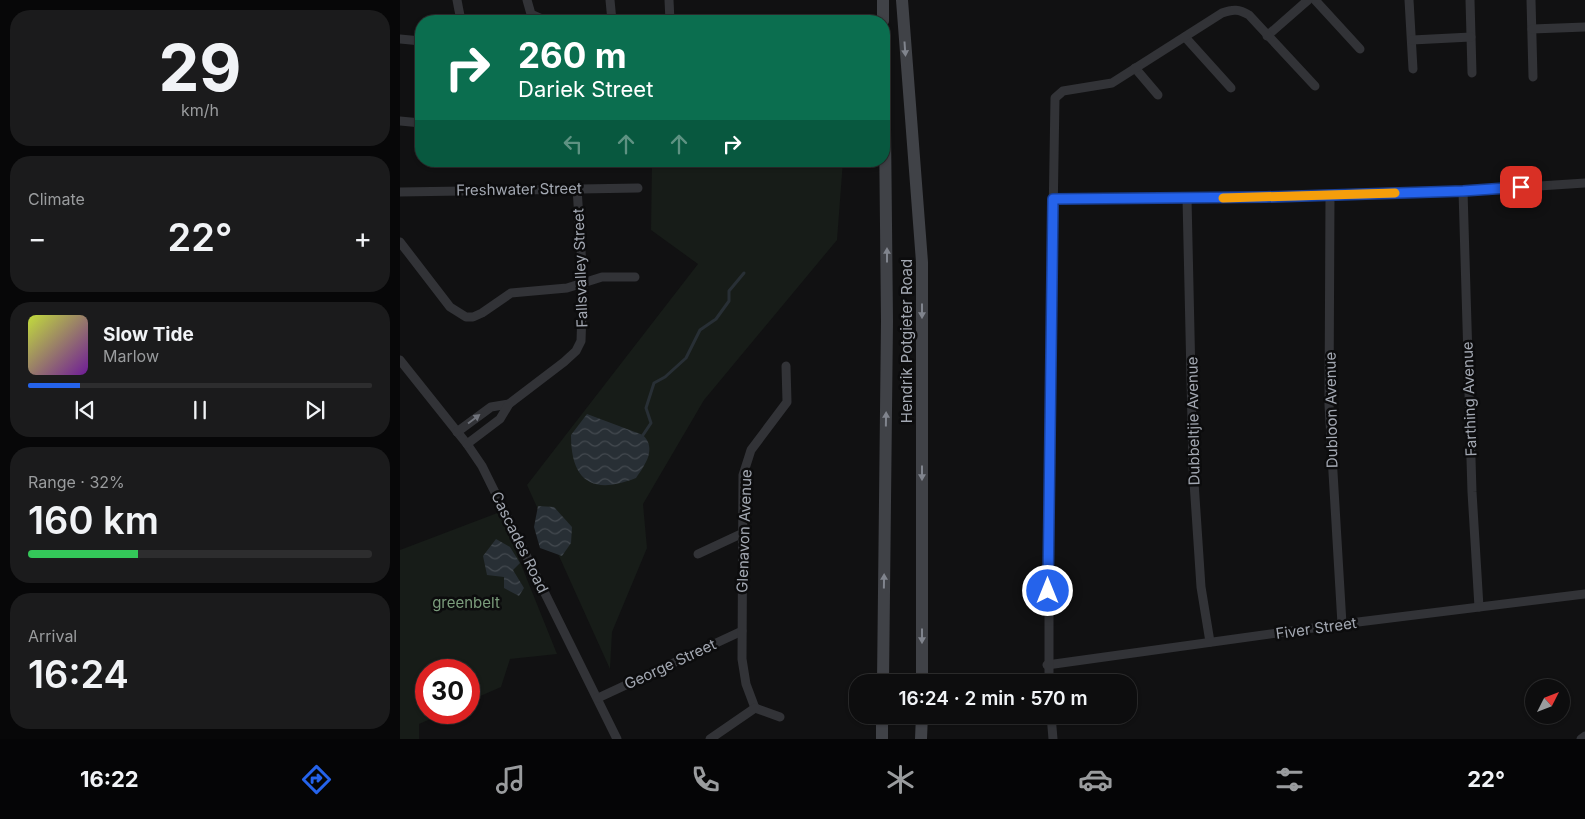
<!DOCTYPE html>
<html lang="en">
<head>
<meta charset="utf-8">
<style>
	body { margin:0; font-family:Inter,sans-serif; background:#1b1b1c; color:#f1f3f6; height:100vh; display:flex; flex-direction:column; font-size:19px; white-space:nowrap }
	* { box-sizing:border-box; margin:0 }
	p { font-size:16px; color:#9a9c9e }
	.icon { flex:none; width:28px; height:28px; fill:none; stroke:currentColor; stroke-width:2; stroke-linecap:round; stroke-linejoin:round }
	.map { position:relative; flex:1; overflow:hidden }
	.drawer { display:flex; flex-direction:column; gap:10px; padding:10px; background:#070708; width:400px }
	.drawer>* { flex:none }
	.top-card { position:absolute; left:15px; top:15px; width:475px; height:152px; border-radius:20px; box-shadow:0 1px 4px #0004,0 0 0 1px #2d2d2e; background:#0b6e4f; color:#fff; overflow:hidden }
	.needle { width:32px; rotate:48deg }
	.controls { position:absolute; left:1125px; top:679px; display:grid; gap:10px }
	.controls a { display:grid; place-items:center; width:45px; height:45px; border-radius:50%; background:#0d0d0e; box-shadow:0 1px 4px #0004,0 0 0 1px #2d2d2e; font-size:25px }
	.speed { position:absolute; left:15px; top:659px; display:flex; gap:10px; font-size:25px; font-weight:700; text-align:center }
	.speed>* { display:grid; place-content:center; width:65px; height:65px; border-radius:50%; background:#0d0d0e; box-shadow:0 1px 4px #0004,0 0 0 1px #2d2d2e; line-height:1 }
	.speed .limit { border:8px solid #d22; background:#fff; color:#111 }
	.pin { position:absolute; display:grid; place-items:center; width:42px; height:42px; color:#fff; margin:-21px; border-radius:10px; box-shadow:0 2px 8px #0006 }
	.me { position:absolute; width:55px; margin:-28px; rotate:0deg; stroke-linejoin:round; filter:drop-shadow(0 0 4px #0008) }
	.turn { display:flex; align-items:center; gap:18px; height:105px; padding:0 20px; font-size:22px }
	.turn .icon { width:65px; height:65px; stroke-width:2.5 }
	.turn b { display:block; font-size:35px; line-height:42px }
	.lanes { display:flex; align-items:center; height:48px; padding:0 20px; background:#0003; justify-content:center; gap:25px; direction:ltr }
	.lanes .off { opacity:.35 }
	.big { font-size:38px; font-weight:600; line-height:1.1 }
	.drawer .tile { flex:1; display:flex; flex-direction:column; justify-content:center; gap:8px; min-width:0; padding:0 18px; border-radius:20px; background:#1b1b1c }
	.drawer .dial { align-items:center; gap:0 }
	.dial b { font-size:65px; line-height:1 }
	.song { display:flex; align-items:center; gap:15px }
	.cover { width:60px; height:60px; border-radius:8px; background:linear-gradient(135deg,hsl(70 70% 55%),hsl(280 70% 35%)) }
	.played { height:5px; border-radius:2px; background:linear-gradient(90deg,#2563eb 15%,#2d2d2e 15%) }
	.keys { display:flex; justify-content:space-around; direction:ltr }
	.heat { display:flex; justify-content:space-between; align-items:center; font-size:28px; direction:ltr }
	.charge { height:8px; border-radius:4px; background:linear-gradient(90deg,#34c759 32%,#2d2d2e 0) }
	.trip { position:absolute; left:449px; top:674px; width:288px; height:50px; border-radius:20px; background:#0d0d0e; box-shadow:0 1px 4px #0004,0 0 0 1px #2d2d2e; font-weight:600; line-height:50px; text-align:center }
	.dock { display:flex; height:80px; justify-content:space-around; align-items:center; background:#050506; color:#9a9c9e }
	.dock .icon { width:35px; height:35px }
	.dock .current { color:#2563eb }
	.dock b { font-size:22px; color:#f1f3f6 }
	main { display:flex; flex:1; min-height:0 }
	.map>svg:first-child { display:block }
</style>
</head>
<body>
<main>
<section class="drawer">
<div class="tile dial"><b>29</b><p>km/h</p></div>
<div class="tile"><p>Climate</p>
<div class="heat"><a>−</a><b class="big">22°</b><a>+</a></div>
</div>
<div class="tile">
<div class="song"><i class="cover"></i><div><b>Slow Tide</b><p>Marlow</p></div></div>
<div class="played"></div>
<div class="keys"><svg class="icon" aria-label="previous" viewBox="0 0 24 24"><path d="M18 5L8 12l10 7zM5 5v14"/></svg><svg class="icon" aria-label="pause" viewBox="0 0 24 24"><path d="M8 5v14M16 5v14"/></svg><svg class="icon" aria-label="next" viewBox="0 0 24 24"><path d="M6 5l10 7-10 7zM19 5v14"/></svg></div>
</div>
<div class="tile"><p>Range · 32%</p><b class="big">160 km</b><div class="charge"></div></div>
<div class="tile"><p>Arrival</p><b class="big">16:24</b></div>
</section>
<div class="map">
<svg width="1185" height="739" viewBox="0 0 1185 739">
	<defs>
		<pattern id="water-waves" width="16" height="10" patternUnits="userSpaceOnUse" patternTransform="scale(1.25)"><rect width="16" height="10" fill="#282f35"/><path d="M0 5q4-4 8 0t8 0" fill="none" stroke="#444a50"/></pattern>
	</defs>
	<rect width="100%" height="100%" fill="#111112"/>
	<g fill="#171c18">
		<polygon points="252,161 443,161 437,240 304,400 243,504 247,548 212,632 210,669 127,485 298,264 251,230"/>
		<polygon points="100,512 157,654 110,659 101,687 69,701 69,670 26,670 26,712 44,713 19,724 19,739 0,739 0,550"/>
	</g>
	<g fill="url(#water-waves)">
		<path d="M187,414L243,435C257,449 245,465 236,478C193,495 171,482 171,435Z"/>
		<polygon points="138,506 154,507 172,527 171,543 162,556 140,548 134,527"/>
		<polygon points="96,539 110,547 120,563 113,570 124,588 119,596 104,588 104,577 87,575 83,556"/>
	</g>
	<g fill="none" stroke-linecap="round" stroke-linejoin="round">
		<polyline stroke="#282f35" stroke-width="3" points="243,435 251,423 246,408 254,383 265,377 286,358 300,330 316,319 329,301 329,291 344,273"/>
		<g stroke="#323337" stroke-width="9">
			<polyline points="57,0 61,21"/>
			<polyline points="127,0 131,14 147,21"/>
			<polyline points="210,0 212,21"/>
			<polyline points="269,0 270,21"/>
			<polyline points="915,0 960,49"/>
			<polyline points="1009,0 1013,69"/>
			<polyline points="1070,0 1072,73"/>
			<polyline points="1131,0 1133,77"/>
			<polyline points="1132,29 1185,27"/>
			<polyline points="867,36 908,0"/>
			<polyline points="785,37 831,88"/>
			<polyline points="0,39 21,41"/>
			<polyline points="1012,40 1071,37"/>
			<polyline points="735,68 758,95"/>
			<polyline points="0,121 21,123"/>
			<polyline points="1063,191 1072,492 1079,607"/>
			<polyline points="0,192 238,188"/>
			<polyline points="930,195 929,405 942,624"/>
			<polyline points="787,198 793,467 801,587 810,642"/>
			<polyline points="653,199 866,197 1063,191 1185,183"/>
			<polyline points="0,242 50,307 66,317 73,317 82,313 111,293 167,288 202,277 235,277"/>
			<polyline points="0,360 67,444 82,466 217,739"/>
			<polyline points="57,432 91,407 109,404"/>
			<polyline points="67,444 100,419 109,404 164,362 176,351 181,341 183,282 177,188"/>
			<polyline points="298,554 343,533"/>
			<polyline points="647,665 942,624 1185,594"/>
			<path d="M649,682V461L655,98L663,91L712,83L822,13C833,9 839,9 849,15L915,86"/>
			<polyline points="198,698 342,631"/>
			<polyline points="355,708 346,684 342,659 343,475 351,450 387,402 386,366"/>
			<polyline points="355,708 380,717"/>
			<polyline points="651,715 653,739"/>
			<polyline points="310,739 355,708"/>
			<polyline points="1181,739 1185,736"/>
		</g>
		<g stroke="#404247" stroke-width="12">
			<polyline points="483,0 483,21"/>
			<polyline points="502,0 522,262 522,682"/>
			<polyline points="483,682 487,321 484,32"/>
			<polyline points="482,739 482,715"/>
			<polyline points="521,739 522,715"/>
		</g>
	</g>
	<defs><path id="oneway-solid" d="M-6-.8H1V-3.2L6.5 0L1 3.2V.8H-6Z" transform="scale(1.25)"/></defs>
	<g fill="#80848d">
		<use href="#oneway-solid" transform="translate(505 49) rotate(86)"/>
		<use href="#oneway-solid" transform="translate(487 255) rotate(-90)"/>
		<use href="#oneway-solid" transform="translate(522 311) rotate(90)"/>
		<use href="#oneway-solid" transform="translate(486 419) rotate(-89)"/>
		<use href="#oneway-solid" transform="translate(522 473) rotate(90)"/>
		<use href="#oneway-solid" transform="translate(484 581) rotate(-89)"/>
		<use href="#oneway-solid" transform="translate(522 636) rotate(90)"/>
	</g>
	<use fill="#70737b" href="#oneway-solid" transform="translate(74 419) rotate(-37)"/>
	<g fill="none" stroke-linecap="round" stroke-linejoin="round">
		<defs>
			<polyline id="route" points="648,591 653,199 866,197 1063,191 1121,187"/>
		</defs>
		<use href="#route" stroke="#184099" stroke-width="12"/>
		<use href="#route" stroke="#2563eb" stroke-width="9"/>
		<polyline stroke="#f59e0b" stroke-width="9" points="823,198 995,193"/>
	</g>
	<g text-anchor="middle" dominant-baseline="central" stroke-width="5" stroke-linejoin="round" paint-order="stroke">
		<g font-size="15" fill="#a3a8b2" stroke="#0c0c0d">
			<text transform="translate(119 189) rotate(-1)">Freshwater Street</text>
			<text transform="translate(180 268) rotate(-92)">Fallsvalley Street</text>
			<text transform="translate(506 341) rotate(-90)">Hendrik Potgieter Road</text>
			<text transform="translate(1069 399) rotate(-92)">Farthing Avenue</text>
			<text transform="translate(931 410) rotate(-91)">Dubloon Avenue</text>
			<text transform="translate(793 421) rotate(-91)">Dubbeltjie Avenue</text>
			<text transform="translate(344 531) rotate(-88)">Glenavon Avenue</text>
			<text transform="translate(120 542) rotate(64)">Cascades Road</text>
			<text transform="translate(916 628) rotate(-8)">Fiver Street</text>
			<text transform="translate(270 664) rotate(-25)">George Street</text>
		</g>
		<g font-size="15" fill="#7b9c7c" stroke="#0c0c0d">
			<text x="66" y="602">greenbelt</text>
		</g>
	</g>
</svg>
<div class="controls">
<a><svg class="needle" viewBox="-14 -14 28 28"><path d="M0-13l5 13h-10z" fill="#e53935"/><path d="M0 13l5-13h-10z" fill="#9a9c9e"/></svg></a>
</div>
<div class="speed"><div class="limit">30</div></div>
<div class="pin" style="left:1121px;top:187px;background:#d93025"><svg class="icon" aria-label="arrive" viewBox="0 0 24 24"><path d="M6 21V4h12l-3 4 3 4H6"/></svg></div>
<svg class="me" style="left:648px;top:591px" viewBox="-20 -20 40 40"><circle r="17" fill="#2563eb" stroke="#fff" stroke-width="3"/><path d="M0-11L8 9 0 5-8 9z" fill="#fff"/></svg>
<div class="trip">16:24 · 2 min · 570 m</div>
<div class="top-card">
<div class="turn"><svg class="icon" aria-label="right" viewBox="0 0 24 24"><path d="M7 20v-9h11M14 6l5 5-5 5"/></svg><div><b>260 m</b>Dariek Street</div></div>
<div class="lanes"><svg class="icon off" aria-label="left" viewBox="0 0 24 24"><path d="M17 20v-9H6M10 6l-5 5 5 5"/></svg><svg class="icon off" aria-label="ahead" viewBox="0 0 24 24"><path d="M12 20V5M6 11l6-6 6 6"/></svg><svg class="icon off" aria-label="ahead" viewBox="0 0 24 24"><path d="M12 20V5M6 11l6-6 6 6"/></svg><svg class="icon" aria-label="right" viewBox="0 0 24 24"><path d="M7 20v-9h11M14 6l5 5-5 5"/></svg></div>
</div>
</div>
</main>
<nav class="dock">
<b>16:22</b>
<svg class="icon current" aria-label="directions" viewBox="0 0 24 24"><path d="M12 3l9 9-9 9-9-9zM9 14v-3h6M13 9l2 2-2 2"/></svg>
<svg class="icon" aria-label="music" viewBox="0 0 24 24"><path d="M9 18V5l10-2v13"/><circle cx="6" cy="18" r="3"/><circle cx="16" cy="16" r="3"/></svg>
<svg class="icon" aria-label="phone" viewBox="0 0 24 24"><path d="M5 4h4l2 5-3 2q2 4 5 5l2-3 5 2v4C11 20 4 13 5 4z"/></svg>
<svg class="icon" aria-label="climate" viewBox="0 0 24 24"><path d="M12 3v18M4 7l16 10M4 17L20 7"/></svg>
<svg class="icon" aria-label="car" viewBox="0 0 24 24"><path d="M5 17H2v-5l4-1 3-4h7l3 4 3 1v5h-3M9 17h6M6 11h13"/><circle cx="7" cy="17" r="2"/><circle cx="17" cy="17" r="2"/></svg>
<svg class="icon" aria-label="filters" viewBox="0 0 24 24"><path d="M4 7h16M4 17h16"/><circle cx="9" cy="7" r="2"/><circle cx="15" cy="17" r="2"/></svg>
<b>22°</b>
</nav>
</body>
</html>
